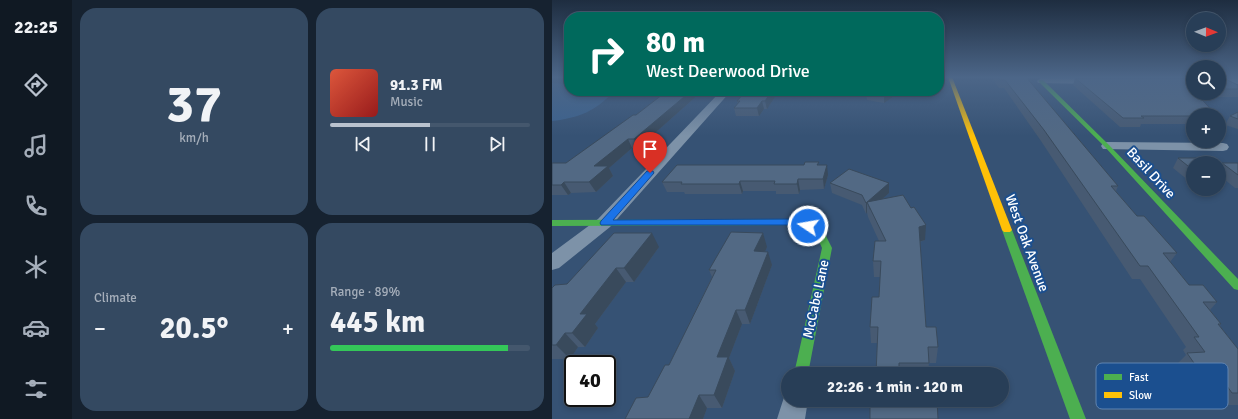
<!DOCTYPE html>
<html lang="en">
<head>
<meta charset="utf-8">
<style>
	body { margin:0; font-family:Signika,sans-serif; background:#344961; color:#f1f3f6; height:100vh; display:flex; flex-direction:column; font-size:15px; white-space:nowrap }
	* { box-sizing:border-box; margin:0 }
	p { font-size:13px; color:#a5aeba }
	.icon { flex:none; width:22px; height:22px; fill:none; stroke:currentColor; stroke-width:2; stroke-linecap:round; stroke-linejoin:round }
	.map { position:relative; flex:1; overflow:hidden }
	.side { display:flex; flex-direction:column; gap:8px; padding:8px; background:#162230; width:480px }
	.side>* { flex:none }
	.hud { position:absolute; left:12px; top:12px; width:380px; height:84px; border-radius:16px; box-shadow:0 2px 6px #0003,0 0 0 1px #44576d; background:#00695c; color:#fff; overflow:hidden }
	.needle { width:26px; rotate:91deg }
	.buttons { position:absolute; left:634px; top:12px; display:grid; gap:8px }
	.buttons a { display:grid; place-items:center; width:40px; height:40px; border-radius:50%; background:#283e57; box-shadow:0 2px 6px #0003,0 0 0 1px #44576d; font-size:20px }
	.speed { position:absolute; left:12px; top:355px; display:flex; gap:8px; font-size:20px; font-weight:700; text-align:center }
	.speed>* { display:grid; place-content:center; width:52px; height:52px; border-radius:50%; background:#283e57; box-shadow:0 2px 6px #0003,0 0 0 1px #44576d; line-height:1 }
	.speed .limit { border:2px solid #111; border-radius:6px; background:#fff; color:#111 }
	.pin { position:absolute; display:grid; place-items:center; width:34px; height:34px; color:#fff; margin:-41px -17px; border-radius:50% 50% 50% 0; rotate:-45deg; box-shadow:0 0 4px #0007 }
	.pin .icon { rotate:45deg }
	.me { position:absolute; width:44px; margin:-22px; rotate:282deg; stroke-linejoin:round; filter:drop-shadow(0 0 3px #0008) }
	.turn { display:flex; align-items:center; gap:14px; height:84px; padding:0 16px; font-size:18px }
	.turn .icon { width:52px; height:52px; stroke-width:2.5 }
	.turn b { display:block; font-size:28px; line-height:34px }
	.big { font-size:30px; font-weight:800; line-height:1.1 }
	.side .card { flex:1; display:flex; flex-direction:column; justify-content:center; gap:6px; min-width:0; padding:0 14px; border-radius:16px; background:#344961 }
	.side .dial { align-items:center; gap:0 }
	.dial b { font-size:52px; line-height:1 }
	.song { display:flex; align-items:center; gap:12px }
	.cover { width:48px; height:48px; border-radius:6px; background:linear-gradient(135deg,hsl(10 70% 55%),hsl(0 70% 35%)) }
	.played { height:4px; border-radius:2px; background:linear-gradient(90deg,#b9c2ce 50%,#44576d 50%) }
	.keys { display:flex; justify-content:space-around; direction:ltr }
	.heat { display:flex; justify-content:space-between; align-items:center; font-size:22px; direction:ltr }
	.charge { height:6px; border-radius:3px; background:linear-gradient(90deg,#34c759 89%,#44576d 0) }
	.side .tiles { flex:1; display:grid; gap:8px; grid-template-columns:repeat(2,1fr) }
	.trip { position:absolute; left:229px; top:367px; width:228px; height:40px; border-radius:20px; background:#283e57; box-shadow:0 2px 6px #0003,0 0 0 1px #44576d; font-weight:800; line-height:40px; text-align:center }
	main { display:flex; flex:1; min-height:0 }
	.menu { display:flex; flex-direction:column; width:72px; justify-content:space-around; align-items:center; background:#101923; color:#a5aeba }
	.menu .icon { width:28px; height:28px }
	.menu .current { color:#b9c2ce }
	.menu b { font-size:18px; color:#f1f3f6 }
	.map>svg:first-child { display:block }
</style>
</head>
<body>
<main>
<nav class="menu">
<b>22:25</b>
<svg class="icon current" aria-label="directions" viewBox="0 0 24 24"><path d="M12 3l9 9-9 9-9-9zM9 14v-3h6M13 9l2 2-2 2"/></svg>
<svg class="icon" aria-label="music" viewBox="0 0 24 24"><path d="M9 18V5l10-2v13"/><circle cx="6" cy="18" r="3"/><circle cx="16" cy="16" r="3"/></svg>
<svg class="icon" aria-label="phone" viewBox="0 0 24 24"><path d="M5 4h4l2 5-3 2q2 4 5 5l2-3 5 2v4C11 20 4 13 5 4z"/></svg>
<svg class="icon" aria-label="climate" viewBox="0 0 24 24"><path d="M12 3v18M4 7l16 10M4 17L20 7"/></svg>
<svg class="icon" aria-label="car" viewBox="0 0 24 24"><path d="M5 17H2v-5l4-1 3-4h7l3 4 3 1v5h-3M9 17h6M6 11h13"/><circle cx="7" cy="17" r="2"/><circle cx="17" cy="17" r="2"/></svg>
<svg class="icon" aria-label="filters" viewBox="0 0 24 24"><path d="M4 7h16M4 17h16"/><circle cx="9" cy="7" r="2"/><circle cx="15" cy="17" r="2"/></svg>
</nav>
<section class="side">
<div class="tiles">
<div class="card dial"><b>37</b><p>km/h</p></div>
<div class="card">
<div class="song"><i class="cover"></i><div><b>91.3 FM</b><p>Music</p></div></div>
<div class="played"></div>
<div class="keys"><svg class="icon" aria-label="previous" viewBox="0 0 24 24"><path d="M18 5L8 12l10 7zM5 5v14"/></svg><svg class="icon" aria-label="pause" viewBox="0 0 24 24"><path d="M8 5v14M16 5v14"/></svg><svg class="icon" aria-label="next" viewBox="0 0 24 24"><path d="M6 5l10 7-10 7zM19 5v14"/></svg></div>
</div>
<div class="card"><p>Climate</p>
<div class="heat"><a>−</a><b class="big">20.5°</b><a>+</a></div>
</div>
<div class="card"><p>Range · 89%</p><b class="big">445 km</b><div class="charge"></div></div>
</div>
</section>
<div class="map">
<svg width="686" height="419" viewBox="0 0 686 419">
	<rect width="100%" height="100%" fill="#365274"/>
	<path fill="#3b618d" d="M0,83L17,84V91H62C44,111 27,118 0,121Z"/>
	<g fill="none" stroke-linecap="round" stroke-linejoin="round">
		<g fill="#7d92a8" fill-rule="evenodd">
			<polygon points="489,78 543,78 547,81 543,84 486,83 485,81"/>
			<rect x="667" y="78" width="19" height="6"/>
			<polygon points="169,91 179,91 58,227 7,268 0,270 0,253 46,219"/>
			<polygon points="555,142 671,143 675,144 677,147 675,150 671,151 551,149 549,146 551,143"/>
			<polygon points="236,390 236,400 256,400 253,419 225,419 234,391"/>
		</g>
		<g fill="#4caf50" fill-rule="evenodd">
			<polygon points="487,80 491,80 557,145 686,279 686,290 682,289 553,147 487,82"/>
			<polygon points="244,219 270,228 280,248 256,374 242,374 270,248 263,232 243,225 0,226 0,220"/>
			<polygon points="455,227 460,230 534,419 518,419 450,230"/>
		</g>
		<polygon fill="#ffc107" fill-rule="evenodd" points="396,77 400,77 460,230 458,232 452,232 450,230"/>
	</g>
	<g fill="#475a72">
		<polygon points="439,77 474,77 566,186 564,191 585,216 625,253 618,262 637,285 665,302 658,310 669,324 668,326 686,349 686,405 666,405 662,399 645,399 624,365 634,355 631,350 634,347 588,279 580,279 489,141 452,88 447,88"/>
		<polygon points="667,77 686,85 686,97 647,97 641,115 641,124 589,124 588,127 568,127 521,85 523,78 641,93 667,93"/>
		<polygon points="115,91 147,91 148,93 86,148 80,148 57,168 61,176 44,192 19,193 16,195 0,195 0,163 14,163 84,115"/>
		<polygon points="194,91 227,91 215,109 212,109 207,116 184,116 182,108 186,104 185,101"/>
		<polygon points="316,91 350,91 332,103 315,100 314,92"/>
		<polygon points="686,112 686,129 673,125 678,116"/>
		<polygon points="626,158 641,163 641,181 637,181 621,168"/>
		<polygon points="670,163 686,163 686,188 683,188 667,175 667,167"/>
		<polygon points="267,165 276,175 272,189 248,190 247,194 224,194 224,191 191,191 190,194 133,194 132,192 115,192 110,182"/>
		<polygon points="278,183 337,193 330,199 373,240 368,242 374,327 386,347 384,363 377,363 376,374 324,374 326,343 319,343 318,327 327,297 328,277 322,277 321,261 327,241 316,217 315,212 314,214 310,205 280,193"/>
		<polygon points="107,247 82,282 74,282 43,324 46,328 33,347 26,347 18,359 0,359 0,288 15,284"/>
		<polygon points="215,247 213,251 220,265 198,324 190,324 177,358 183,371 170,408 155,408 151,419 73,419 96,397 117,365 160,277 157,270"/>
	</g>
	<g fill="#394a5c">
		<polygon points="139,91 147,91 148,93 86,148 82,139"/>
		<polygon points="220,91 227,91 215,109 213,101"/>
		<polygon points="338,91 350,91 332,103 332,95"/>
		<polygon points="210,101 212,109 207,116 205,108"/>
		<polygon points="76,139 80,148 57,168 61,176 44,192 37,182 42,166"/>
		<polygon points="275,165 276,175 272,189 271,179"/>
		<polygon points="246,179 248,190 247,194 245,184"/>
		<polygon points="188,181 191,191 190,194 187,184"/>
		<polygon points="12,182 19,193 16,195 9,185"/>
		<polygon points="337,183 337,193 318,210 315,202 315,212 314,214 314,203"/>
		<polygon points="374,225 373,240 366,242 367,227"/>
		<polygon points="100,233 107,247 82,282 72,268"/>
		<polygon points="211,233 215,247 207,265 202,251"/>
		<polygon points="216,252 220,265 198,324 193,310"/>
		<polygon points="64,268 74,282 43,324 46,328 33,347 20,333 28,314"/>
		<polygon points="184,310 190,324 177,358 183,371 170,408 162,395 165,357"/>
		<polygon points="13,333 26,347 18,359 4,345"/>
		<polygon points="147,395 155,408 151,419 137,419"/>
	</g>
	<g fill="#526984" stroke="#394a5c">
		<polygon points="446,77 474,77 566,186 559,186 585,216 592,216 625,253 611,253 637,285 651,285 665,302 651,302 669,324 666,324 686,349 686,393 680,393 675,386 658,386 635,353 653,352 642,337 647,337 596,266 588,266 492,130 453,80 448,80"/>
		<polygon points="667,77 669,77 686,85 686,89 667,89"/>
		<polygon points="523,78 641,78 641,93 644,93 664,115 641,115 641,116 589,116 592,118 571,118"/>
		<polygon points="115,91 139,91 82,139 76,139 42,166 56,166 37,182 12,182 9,185 0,185 0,163 14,163 81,115 84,115"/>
		<polygon points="194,91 220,91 213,101 210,101 205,108 182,108 188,101 185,101"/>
		<polygon points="316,91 338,91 332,95 314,92"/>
		<polygon points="686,112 686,119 678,116"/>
		<polygon points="626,158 648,158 655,163 641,163 641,170"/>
		<polygon points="253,162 267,162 265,165 275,165 271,179 246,179 245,184 222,184 223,181 188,181 187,184 129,184 130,182 110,182 125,165 252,165"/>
		<polygon points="670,163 686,163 686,175"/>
		<polygon points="297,169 337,183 314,203 310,195 278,183"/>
		<polygon points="351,195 359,208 362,207 374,225 367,227 374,327 384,327 386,347 376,347 377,363 347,363 347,374 324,374 326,327 318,327 320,297 327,297 329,261 321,261 323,241 334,241 315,202"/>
		<polygon points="179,232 211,233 202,251 216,252 193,310 184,310 165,357 176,357 162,395 147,395 137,419 73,419 84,398 96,397 113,365 117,365 164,270 157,270"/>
		<polygon points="62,233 100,233 72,268 64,268 28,314 35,314 20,333 13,333 4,345 0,345 0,288 3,285 15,284"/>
		<polygon points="318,400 385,400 386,419 318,419"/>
	</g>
	<linearGradient id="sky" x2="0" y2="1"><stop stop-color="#1e2d40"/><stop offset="0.57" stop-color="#4c6688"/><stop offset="1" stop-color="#4c6688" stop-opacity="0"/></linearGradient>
	<rect width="686" height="136" fill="url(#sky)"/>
	<polygon fill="#1a73e8" stroke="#114b97" points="95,171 101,171 102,173 61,220 244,219 259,223 261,226 256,229 244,225 49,225 48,223 49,221"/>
	<g text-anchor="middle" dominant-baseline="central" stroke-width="4" stroke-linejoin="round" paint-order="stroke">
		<g font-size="14" fill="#fff" stroke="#1b4f8f">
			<text transform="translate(599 173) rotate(47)">Basil Drive</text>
			<text transform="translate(475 243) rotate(70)">West Oak Avenue</text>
			<text transform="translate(264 299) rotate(-78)">McCabe Lane</text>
		</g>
	</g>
	<rect x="544" y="363" width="132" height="46" rx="6" fill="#1b4f8f" stroke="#5f84b1" stroke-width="1"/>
	<rect x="552" y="374" width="18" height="6" fill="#4caf50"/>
	<rect x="552" y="392" width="18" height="6" fill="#ffc107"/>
	<g font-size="11" fill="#fff">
		<text x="577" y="381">Fast</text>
		<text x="577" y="399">Slow</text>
	</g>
</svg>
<div class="buttons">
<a><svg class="needle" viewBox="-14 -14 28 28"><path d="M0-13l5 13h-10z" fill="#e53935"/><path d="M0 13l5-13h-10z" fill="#a5aeba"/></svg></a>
<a><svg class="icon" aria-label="search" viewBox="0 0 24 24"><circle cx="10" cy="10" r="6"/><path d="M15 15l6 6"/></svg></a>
<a>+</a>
<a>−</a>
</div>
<div class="speed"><div class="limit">40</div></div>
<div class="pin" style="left:98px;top:173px;background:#d93025"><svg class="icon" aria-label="arrive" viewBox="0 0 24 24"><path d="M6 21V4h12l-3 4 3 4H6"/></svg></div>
<svg class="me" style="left:256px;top:226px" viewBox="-20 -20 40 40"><circle r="17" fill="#1a73e8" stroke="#fff" stroke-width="3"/><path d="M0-11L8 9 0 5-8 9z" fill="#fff"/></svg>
<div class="trip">22:26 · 1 min · 120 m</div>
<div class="hud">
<div class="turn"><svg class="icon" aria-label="right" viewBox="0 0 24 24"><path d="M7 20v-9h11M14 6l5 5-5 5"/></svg><div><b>80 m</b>West Deerwood Drive</div></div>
</div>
</div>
</main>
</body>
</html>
